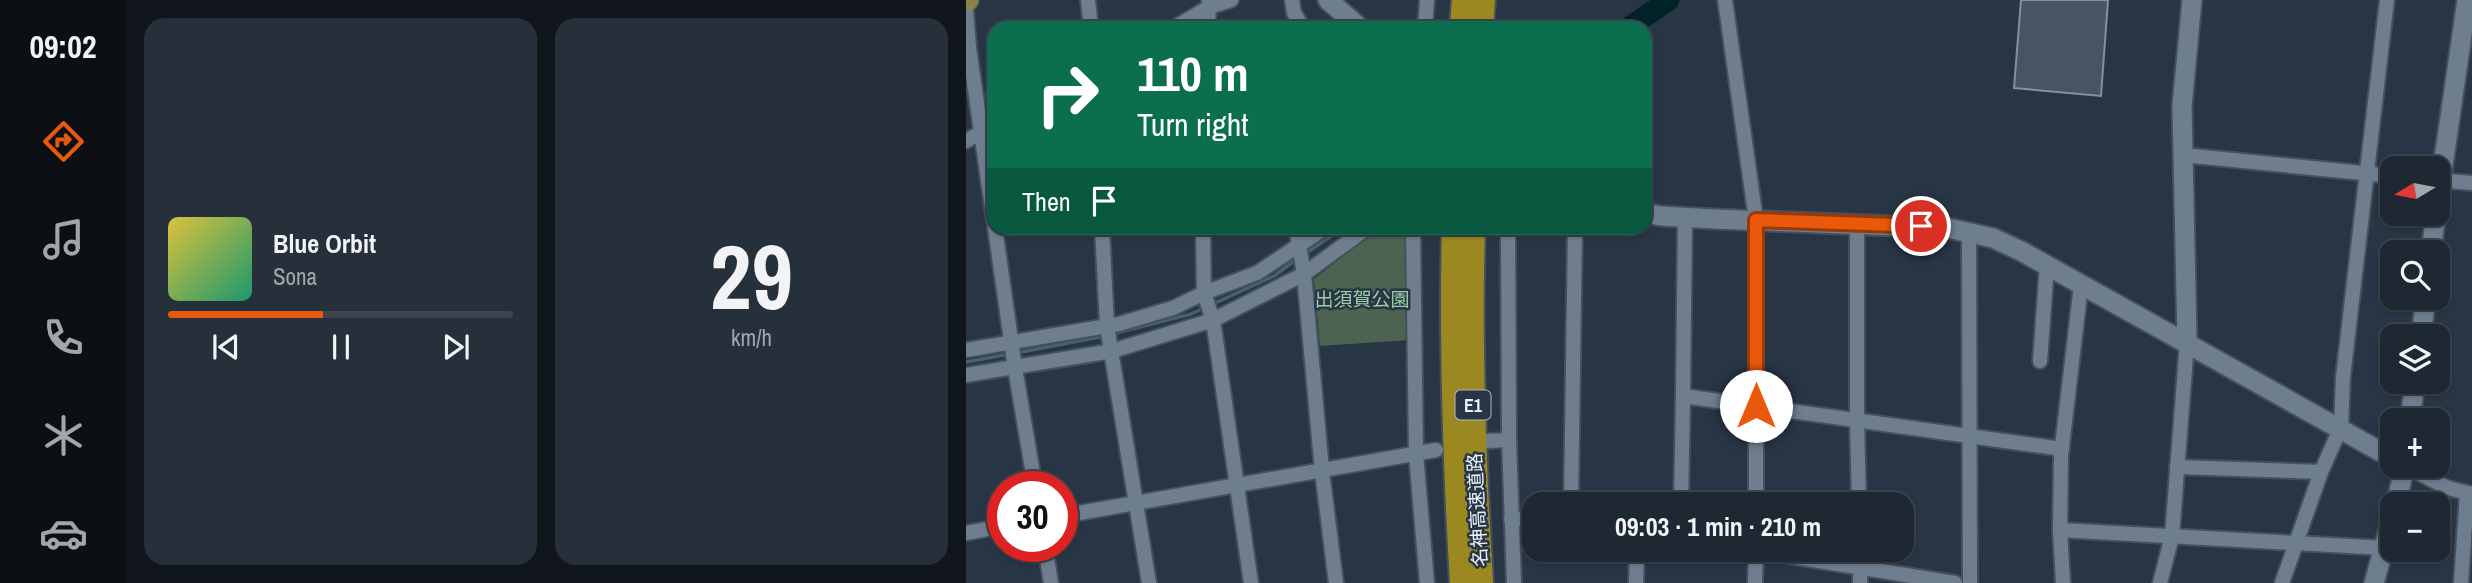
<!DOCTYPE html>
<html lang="en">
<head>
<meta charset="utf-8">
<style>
	body { margin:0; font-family:"Archivo Narrow","Noto Sans JP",sans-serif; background:#26303b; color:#f1f3f6; height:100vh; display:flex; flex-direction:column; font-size:26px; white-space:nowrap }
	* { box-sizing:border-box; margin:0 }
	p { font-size:23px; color:#a1a6ac }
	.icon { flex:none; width:38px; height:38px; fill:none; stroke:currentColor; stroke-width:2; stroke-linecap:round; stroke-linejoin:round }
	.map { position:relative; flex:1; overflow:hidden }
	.panel { display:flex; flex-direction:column; gap:18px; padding:18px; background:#10161c; width:840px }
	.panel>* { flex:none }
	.banner { position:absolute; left:21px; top:21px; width:665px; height:214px; border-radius:21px; box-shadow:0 2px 5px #0004,0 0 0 2px #3c444e; background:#0b6e4f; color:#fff; overflow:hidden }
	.needle { width:46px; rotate:260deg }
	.tools { position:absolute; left:1414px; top:156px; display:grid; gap:14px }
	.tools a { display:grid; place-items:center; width:70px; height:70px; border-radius:14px; background:#1e2833; box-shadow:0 2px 5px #0004,0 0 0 2px #3c444e; font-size:35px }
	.speed { position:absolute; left:21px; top:471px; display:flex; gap:14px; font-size:35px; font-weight:700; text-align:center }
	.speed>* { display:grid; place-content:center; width:91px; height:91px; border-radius:50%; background:#1e2833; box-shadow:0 2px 5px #0004,0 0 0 2px #3c444e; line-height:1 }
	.speed .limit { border:10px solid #d22; background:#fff; color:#111 }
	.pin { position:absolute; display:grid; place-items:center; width:60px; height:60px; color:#fff; margin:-30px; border:4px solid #fff; border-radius:50%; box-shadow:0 2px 7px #0007 }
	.me { position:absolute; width:77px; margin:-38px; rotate:0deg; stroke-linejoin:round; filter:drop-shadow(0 0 5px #0008) }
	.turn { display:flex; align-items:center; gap:24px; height:147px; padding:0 35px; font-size:32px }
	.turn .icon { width:91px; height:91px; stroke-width:2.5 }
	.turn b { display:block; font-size:49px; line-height:60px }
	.then { display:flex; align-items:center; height:66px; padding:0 35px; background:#0003; gap:14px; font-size:26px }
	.panel .tile { flex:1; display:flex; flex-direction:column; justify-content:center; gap:10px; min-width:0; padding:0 24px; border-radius:21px; background:#26303b }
	.panel .dial { align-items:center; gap:0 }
	.dial b { font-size:91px; line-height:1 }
	.song { display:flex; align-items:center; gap:21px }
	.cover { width:84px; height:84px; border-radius:10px; background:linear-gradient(135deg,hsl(50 70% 55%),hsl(160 70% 35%)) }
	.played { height:7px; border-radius:4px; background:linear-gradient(90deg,#ea580c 45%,#3c444e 45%) }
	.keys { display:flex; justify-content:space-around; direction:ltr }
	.panel .tiles { flex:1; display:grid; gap:18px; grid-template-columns:repeat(2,1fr) }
	.trip { position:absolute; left:556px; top:492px; width:392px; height:70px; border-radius:21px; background:#1e2833; box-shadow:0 2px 5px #0004,0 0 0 2px #3c444e; font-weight:700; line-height:70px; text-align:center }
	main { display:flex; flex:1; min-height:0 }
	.menu { display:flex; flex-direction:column; width:126px; justify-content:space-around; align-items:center; background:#0c1014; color:#a1a6ac }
	.menu .icon { width:49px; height:49px }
	.menu .on { color:#ea580c }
	.menu b { font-size:32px; color:#f1f3f6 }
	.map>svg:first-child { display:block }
</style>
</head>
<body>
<main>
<nav class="menu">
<b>09:02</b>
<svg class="icon on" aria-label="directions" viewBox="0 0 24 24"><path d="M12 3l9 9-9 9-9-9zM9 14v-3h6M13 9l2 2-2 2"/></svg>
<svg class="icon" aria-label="music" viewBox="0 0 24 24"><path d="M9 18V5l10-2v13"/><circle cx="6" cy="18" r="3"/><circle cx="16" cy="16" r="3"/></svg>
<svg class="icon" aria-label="phone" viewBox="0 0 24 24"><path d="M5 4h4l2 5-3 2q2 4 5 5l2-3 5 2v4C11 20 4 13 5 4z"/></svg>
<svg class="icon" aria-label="climate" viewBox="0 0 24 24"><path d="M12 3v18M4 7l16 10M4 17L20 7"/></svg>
<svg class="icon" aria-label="car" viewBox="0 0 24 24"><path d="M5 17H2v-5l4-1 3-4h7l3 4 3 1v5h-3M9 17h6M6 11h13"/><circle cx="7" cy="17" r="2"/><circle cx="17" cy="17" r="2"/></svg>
</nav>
<section class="panel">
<div class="tiles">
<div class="tile">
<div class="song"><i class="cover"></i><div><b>Blue Orbit</b><p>Sona</p></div></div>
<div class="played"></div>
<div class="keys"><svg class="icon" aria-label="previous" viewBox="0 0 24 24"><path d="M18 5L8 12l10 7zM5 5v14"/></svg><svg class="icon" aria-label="pause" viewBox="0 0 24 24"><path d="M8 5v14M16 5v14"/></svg><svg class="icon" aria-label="next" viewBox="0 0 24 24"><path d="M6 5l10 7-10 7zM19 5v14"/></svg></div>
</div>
<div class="tile dial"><b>29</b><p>km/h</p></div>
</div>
</section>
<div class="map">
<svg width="1506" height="583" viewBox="0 0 1506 583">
	<rect width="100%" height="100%" fill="#283544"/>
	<polygon fill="#4d6352" points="413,228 441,228 443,340 354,346 348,279"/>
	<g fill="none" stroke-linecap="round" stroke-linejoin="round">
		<g stroke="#466167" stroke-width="3.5">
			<polyline points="339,254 377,228"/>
			<polyline points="247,304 308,276 332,258"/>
			<polyline points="146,334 225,314 240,307"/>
			<polyline points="50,353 139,336"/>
			<polyline points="0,362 43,354"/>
		</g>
		<polyline stroke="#002327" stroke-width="21" points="662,28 703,0"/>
	</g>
	<polygon fill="#475464" stroke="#8190a2" stroke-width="2" points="1055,0 1142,0 1135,96 1048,88"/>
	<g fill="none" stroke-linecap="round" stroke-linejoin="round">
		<defs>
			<g id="street">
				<polyline points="122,0 125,28"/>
				<polyline points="326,0 328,13 337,28"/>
				<polyline points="759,0 790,220 790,504"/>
				<polyline points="0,10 3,48 28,221"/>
				<polyline points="208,28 243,7 265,0"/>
				<polyline points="242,28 243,1"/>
				<polyline points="459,28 461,0"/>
				<polyline points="0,141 28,125"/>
				<polyline points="1217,155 1426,176"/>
				<polyline points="1472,180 1506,183"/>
				<polyline points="719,217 717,396 1096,449"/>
				<polyline points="891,224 891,420 893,504"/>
				<polyline points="29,228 49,368 69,486"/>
				<polyline points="136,228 141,326 183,583"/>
				<polyline points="237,228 238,293 247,320 285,583"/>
				<polyline points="330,228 338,274 356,471 370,583"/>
				<polyline points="447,228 450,454 461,583"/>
				<polyline points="542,228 543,440 548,583"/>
				<polyline points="1003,233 1004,583"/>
				<polyline points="0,350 153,324 207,308 238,293 291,273 359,228"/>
				<polyline points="1074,361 1081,265"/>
				<polyline points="0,375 146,351 247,320 338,274 401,228"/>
				<polyline points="521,441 543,440"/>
				<polyline points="1439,466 1482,488 1506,494"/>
				<polyline points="1211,467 1355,472"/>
				<polyline points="605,504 609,228"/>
				<polyline points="715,504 717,396"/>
				<polyline points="96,516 470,450"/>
				<polyline points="545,519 569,519"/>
				<polyline points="1094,530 1419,548"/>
				<polyline points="0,533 37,526"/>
				<polyline points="79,546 85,583"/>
				<polyline points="785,550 989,583"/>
				<polyline points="670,583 671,550"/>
				<polyline points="789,583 790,550"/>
				<polyline points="894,583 895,550"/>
				<polyline points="1097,583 1094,530 1095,455 1115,285"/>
				<polyline points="1194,583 1206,536 1221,342"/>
				<polyline points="1316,583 1355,472 1375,427 1377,377 1421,0"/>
				<polyline points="1495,583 1501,493"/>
			</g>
			<g id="secondary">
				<polyline points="362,0 394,28"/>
				<polyline points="1472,200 1501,0"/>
				<polyline points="679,213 695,216 749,219 982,228 1027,238 1055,251 1426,458"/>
				<polyline points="1465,252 1470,214"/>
				<polyline points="1455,336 1460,298"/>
				<polyline points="1221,342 1216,106 1226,0"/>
				<polyline points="1444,420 1449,382"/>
				<polyline points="1430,504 1439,466"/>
				<polyline points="1408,583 1426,518"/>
			</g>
			<polyline id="primary" points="0,1 2,0"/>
			<g id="highway">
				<polyline points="496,28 498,0"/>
				<polyline points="515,28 517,0"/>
				<path d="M488,228C485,346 489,465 496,583"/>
				<path d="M507,228C503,346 508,465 515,583"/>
			</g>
		</defs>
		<use href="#street" stroke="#45505c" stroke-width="18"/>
		<use href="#secondary" stroke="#45505c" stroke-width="23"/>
		<use href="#primary" stroke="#45505c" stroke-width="24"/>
		<use href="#highway" stroke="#45505c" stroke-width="28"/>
		<use href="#street" stroke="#6f7e8f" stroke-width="14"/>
		<use href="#secondary" stroke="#6f7e8f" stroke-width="19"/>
		<use href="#primary" stroke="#8a844c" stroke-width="21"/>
		<use href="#highway" stroke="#9c8820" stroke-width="24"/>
	</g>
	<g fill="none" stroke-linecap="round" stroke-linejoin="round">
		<defs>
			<polyline id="route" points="790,406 790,220 955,226"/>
		</defs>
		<use href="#route" stroke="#983908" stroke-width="18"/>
		<use href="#route" stroke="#ea580c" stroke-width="12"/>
	</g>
	<g text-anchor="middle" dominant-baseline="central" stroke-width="5" stroke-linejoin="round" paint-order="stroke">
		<rect fill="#283544" stroke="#afb9c4" stroke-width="2" x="489.5" y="390.5" width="35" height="29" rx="5"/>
		<g font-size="18" font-weight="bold" fill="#e9f2fb">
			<text x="507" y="405">E1</text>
		</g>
		<g font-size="19" fill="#98cea4" stroke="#283544">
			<text x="396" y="299">出須賀公園</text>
		</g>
		<g font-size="19" fill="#e9f2fb" stroke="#283544">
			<text transform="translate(511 510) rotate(-93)">名神高速道路</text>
		</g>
	</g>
</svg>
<div class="tools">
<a><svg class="needle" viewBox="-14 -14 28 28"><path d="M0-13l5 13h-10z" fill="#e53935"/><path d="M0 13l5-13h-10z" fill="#a1a6ac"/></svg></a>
<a><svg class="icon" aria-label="search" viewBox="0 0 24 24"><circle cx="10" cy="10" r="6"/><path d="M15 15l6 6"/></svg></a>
<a><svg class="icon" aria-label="layers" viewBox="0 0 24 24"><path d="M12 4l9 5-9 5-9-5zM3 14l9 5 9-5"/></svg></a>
<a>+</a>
<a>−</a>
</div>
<div class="speed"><div class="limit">30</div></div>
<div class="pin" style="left:955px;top:226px;background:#d93025"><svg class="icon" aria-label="arrive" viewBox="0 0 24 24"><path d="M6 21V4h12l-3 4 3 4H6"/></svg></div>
<svg class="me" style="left:790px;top:406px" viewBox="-20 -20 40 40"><circle r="19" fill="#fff"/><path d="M0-13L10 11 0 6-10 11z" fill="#ea580c"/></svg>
<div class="trip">09:03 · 1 min · 210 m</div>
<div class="banner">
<div class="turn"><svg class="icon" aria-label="right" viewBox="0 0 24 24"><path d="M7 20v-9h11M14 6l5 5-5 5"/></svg><div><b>110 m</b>Turn right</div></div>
<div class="then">Then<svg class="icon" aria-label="arrive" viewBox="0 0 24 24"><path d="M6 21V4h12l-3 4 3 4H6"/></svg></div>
</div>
</div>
</main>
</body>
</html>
